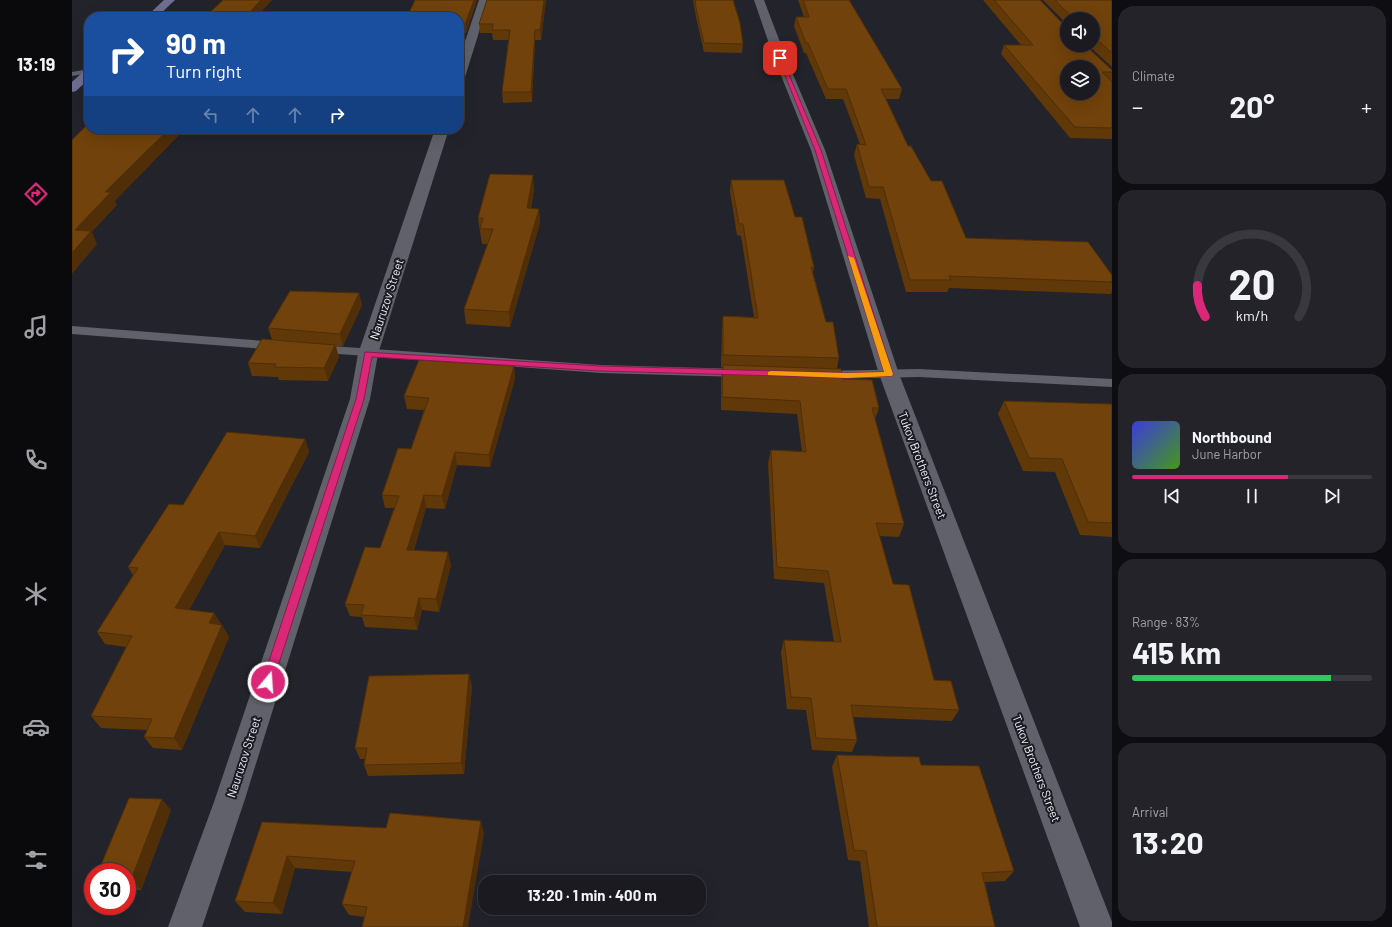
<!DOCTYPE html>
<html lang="en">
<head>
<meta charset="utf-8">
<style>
	body { margin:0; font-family:Barlow,sans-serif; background:#232329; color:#f1f3f6; height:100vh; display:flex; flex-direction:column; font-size:15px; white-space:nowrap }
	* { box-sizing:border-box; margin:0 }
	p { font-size:13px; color:#9fa1a5 }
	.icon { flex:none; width:22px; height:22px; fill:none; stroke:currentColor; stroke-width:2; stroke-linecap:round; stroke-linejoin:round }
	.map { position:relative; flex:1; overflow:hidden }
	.drawer { display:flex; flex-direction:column; gap:6px; padding:6px; background:#0e0e12; width:280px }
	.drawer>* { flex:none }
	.hud { position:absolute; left:12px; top:12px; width:380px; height:122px; border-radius:16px; box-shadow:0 4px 16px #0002,0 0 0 1px #38383e; background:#1a4fa0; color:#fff; overflow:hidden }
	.controls { position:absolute; left:988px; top:12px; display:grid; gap:8px }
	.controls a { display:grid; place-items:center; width:40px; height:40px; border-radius:50%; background:#1a1a20; box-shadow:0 4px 16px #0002,0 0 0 1px #38383e; font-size:20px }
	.speed { position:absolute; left:12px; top:863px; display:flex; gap:8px; font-size:20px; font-weight:700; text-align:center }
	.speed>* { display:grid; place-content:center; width:52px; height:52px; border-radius:50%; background:#1a1a20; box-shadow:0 4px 16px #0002,0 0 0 1px #38383e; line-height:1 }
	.speed .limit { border:6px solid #d22; background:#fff; color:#111 }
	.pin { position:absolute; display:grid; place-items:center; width:34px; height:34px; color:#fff; margin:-17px; border-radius:8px; box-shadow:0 2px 6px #0006 }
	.me { position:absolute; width:44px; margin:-22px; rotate:18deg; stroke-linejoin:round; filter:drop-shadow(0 0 3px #0008) }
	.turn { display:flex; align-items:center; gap:14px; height:84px; padding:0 16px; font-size:18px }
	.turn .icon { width:52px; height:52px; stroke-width:2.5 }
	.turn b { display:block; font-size:28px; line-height:34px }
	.lanes { display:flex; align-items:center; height:38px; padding:0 16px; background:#0003; justify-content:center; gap:20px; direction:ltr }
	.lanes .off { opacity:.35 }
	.big { font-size:30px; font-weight:700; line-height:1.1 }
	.drawer .card { flex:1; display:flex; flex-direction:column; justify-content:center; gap:6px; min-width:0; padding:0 14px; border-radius:16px; background:#232329 }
	.drawer .dial { align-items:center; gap:0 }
	.dial svg { height:104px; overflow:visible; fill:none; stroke:#38383e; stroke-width:7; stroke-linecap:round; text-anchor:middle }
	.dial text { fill:#f1f3f6; stroke:none }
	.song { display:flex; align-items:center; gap:12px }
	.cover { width:48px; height:48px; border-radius:6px; background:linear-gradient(135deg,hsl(240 70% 55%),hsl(100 70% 35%)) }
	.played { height:4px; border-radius:2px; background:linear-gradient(90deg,#db2777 65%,#38383e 65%) }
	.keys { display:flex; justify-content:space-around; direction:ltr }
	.heat { display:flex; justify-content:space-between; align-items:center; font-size:22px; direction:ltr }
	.charge { height:6px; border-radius:3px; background:linear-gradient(90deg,#34c759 83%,#38383e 0) }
	.trip { position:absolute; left:406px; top:875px; width:228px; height:40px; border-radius:16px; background:#1a1a20; box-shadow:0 4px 16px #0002,0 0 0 1px #38383e; font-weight:700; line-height:40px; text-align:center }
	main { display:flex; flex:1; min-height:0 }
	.tab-bar { display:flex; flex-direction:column; width:72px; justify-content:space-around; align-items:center; background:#0a0a0d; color:#9fa1a5 }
	.tab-bar .icon { width:28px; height:28px }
	.tab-bar .selected { color:#db2777 }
	.tab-bar b { font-size:18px; color:#f1f3f6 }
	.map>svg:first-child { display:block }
</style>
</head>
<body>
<main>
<nav class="tab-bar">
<b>13:19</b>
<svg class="icon selected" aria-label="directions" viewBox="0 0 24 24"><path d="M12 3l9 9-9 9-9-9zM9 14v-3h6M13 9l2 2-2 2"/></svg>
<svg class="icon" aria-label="music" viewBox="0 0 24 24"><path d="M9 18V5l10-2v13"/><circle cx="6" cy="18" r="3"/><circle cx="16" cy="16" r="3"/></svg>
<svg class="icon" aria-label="phone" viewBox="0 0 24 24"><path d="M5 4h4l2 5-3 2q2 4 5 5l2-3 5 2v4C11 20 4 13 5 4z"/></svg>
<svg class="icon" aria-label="climate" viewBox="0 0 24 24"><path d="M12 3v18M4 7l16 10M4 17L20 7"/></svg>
<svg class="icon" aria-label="car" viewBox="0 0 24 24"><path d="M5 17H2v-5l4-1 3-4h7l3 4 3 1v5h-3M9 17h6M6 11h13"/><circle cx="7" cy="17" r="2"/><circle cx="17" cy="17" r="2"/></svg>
<svg class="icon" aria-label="filters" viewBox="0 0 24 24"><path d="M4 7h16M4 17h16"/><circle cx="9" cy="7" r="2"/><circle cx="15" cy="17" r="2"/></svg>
</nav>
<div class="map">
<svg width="1040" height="927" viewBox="0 0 1040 927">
	<rect width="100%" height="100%" fill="#23232b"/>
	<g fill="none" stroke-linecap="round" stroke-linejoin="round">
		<g fill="#60616a" fill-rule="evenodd">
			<polygon points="17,69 17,73 0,76 0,72"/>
			<polygon points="0,326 206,342 212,346 206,350 0,334"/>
			<polygon points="244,345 529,365 669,369 674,370 676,373 674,376 669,377 529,373 239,352 238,349 239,346"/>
			<polygon points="847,369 1040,379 1040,387 847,377 751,379 746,378 744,375 746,372 751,371"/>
		</g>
		<g fill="#60616a" fill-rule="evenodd">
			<polygon points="407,0 417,0 393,77 387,81 387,59"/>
			<polygon points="682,0 692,0 714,58 753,150 827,374 1040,922 1040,927 1008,927 807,374 739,150 702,58"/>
			<polygon points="363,129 377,129 306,354 298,399 172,802 130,927 96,927 142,802 278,399 286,354"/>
		</g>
		<g fill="#6d6f91" fill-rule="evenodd">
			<polygon points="92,0 103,0 85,17 74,17"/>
			<polygon points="17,69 17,79 4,91 0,92 0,82 13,70"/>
		</g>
	</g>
	<g fill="#613909">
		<polygon points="200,0 184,17 135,17 134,16"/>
		<polygon points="343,0 405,0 394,33 387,33 387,17"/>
		<polygon points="474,0 469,40 463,40 460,102 431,103 430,92 437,40 421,40 420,33 408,33 407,24"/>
		<polygon points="621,0 661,0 671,44 670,53 632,52 624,17"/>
		<polygon points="726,0 777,0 830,89 827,99 814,99 836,146 859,181 894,238 1040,275 1040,292 1039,294 877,288 875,292 834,292 808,199 794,198 782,155 785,144 788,144 771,99 754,99 734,53 732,53 722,26 724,17 732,17"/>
		<polygon points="911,0 968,0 995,45 1040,70 1040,139 998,138 929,54 932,45 949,45"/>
		<polygon points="971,0 1040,0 1040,67 1016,45 1021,45 1021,19 995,19 995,24"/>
		<polygon points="659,180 723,217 742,267 741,273 754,322 767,358 765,368 771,379 807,408 803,419 832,524 827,537 807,536 821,584 862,680 887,710 880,721 781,717 785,740 780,752 740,750 734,710 715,709 709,652 712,640 762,642 752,583 702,579 696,463 699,450 730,451 725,414 649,410 649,378 651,367 649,367 650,327 651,316 682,317 669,236 665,235 658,191"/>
		<polygon points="462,189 459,209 467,209 468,223 438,327 394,324 392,309 416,244 410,244 406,218"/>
		<polygon points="287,293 290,305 271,346 264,346 267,357 256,381 207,380 206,377 180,376 176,363 200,339 196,328"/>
		<polygon points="442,366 443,379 418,467 385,465 373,509 354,508 342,550 379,565 367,612 350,610 345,630 293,627 290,617 278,616 273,604 308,548 322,508 313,508 310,495 339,449 352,410 335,409 332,396"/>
		<polygon points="932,401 1040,404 1040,537 1008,535 983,472 951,471 926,414"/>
		<polygon points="233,439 237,452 188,548 153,545 117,610 142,613 149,624 157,637 110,750 81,748 72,737 75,730 29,728 19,716 54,647 33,644 25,632 61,575 56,567"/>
		<polygon points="400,686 392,774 296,776 292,765 293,759 288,759 283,748"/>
		<polygon points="765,755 849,765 942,871 933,881 913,882 923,927 797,927 788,861 776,860 760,767"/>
		<polygon points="99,810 69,890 55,890 55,872"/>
		<polygon points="190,822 412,834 293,917 277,915 270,904 280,872 223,868 210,914 173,912 163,901"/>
	</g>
	<g fill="#4f2e08">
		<polygon points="189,0 200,0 184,17 174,17 174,16"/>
		<polygon points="402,0 405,0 394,33 393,24"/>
		<polygon points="472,0 474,0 469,40 468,30"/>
		<polygon points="463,30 463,40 460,102 459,92"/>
		<polygon points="97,129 113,129 43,201 45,205 20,232 25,244 0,274 0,253 3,230 33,192"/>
		<polygon points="461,175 462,189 456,223 455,208"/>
		<polygon points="467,209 468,223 438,327 437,312"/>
		<polygon points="287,293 290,305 271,346 268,334"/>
		<polygon points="263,345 267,357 256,381 252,368"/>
		<polygon points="442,366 443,379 418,467 417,455"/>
		<polygon points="233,439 237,452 188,548 183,536"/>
		<polygon points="383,452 385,465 373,509 370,496"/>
		<polygon points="352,495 354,508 338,562 335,550"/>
		<polygon points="147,532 153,545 111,621 103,608"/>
		<polygon points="376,552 379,565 367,612 364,599"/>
		<polygon points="347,598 350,610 345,630 342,618"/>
		<polygon points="142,613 149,625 137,623"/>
		<polygon points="150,625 157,637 110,750 102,738"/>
		<polygon points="397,674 400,686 392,774 389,763"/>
		<polygon points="90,799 99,810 69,890 59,880"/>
		<polygon points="409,821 412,834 396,927 391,927"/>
		<polygon points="215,856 223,868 210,914 201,903"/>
	</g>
	<g fill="#71420b" stroke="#4f2e08" fill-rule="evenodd">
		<polygon points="151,0 189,0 174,16 134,16"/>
		<polygon points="343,0 402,0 393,24 387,24 387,17 335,17"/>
		<polygon points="415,0 472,0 468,30 463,30 459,92 430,92 438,30 420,30 421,24 407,24"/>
		<polygon points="623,0 661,0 668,23 671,44 632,43 624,8"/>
		<polygon points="731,0 777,0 830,89 809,89 836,146 839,146 859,181 870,181 894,238 1016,242 1040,275 1040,282 877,276 879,280 838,280 811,187 797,187 785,144 794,145 774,89 756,89 736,43 734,43 724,17 737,17"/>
		<path d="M922,0H968L993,26H995V45H1013L1040,70V72H1030L1040,82V128L1003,127L932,45H961ZM995,67H1021V93H995Z"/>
		<polygon points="983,0 1040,0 1040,53 1021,36 1021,19 1000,19 1000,17"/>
		<polygon points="17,123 17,129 97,129 33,192 39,192 3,230 19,231 0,253 0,140"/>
		<polygon points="418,174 461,175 455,208 467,209 437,312 392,309 421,229 408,229 411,218 406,218"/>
		<polygon points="659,180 712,180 723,217 730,217 742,267 739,267 754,322 761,322 767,358 651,355 651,316 686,318 671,224 667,224"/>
		<polygon points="218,291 287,293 268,334 196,328"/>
		<polygon points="190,339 263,345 252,368 202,367 204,364 176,363"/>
		<polygon points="347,360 442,366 417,455 383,452 370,496 352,495 335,550 376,552 364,599 347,598 342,618 289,615 292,605 273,604 293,547 308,548 327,496 310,495 326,448 339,449 357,398 332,396"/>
		<polygon points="651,365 769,369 771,379 800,380 807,408 800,408 832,524 804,523 821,584 837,585 862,680 879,681 887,710 779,705 785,740 744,738 739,698 719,697 712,640 769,642 756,571 705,567 699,450 734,452 728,401 650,397"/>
		<polygon points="932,401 1040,404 1040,523 1016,522 990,459 957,458"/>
		<polygon points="155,432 233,439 183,536 147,532 103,608 142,613 137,623 150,625 102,738 72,737 80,719 19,716 60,636 25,632 66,568 56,567 97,504 111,505"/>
		<polygon points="397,674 389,763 292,765 295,748 283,748 297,676"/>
		<polygon points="765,755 847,757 849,765 907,766 942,871 910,873 923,927 805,927 794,851 782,850"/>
		<polygon points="57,798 90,799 59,880 55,880 55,872 26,872"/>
		<polygon points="318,813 409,821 391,927 290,927 295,907 270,904 283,861 215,856 201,903 163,901 190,822 314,828"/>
	</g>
	<polygon fill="#db2777" stroke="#8e194d" points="708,56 710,58 749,150 821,374 820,376 775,378 529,371 300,357 292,399 201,682 200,686 196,687 191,686 190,682 284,399 293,352 529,366 775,373 812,372 743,150 706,58"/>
	<polygon fill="#f59e0b" points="776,256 782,258 821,374 820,376 775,378 696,375 696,372 699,371 775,373 812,372"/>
	<g text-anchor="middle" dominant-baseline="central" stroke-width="4" stroke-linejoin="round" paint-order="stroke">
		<g font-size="12" fill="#efeff5" stroke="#191a22">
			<text transform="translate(314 299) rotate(-72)">Nauruzov Street</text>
			<text transform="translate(851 465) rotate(69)">Tukov Brothers Street</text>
			<text transform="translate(171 757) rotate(-72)">Nauruzov Street</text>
			<text transform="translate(965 768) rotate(69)">Tukov Brothers Street</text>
		</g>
	</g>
</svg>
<div class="controls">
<a><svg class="icon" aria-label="sound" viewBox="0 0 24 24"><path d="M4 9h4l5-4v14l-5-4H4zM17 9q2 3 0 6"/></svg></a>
<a><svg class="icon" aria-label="layers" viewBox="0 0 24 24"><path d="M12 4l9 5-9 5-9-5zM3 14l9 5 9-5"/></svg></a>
</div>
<div class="speed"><div class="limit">30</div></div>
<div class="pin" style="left:708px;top:58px;background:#d93025"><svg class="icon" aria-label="arrive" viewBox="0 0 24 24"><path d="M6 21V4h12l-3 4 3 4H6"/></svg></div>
<svg class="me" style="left:196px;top:682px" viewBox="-20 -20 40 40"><circle r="17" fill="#db2777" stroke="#fff" stroke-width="3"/><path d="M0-11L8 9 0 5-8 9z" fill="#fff"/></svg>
<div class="trip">13:20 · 1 min · 400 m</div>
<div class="hud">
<div class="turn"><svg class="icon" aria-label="right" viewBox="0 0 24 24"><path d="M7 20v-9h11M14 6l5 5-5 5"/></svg><div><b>90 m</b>Turn right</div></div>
<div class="lanes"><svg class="icon off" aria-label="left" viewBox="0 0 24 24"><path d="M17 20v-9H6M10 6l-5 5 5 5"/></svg><svg class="icon off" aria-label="ahead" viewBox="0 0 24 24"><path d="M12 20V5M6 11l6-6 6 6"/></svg><svg class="icon off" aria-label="ahead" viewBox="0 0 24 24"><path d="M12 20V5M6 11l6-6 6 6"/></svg><svg class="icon" aria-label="right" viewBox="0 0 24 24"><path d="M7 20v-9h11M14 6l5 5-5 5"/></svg></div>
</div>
</div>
<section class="drawer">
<div class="card"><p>Climate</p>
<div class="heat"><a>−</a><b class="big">20°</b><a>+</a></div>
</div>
<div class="card dial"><svg viewBox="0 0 100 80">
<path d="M14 69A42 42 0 1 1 86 69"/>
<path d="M14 69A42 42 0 0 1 8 45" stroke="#db2777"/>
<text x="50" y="56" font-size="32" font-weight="700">20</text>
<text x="50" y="72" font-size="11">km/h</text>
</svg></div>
<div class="card">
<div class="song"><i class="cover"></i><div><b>Northbound</b><p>June Harbor</p></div></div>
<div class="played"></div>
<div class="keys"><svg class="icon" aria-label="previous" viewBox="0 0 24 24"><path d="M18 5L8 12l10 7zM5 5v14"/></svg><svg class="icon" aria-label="pause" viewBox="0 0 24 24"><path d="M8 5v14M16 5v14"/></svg><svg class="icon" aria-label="next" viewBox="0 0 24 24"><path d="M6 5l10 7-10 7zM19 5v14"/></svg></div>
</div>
<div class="card"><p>Range · 83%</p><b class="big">415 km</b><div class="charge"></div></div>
<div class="card"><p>Arrival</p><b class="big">13:20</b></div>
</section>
</main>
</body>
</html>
